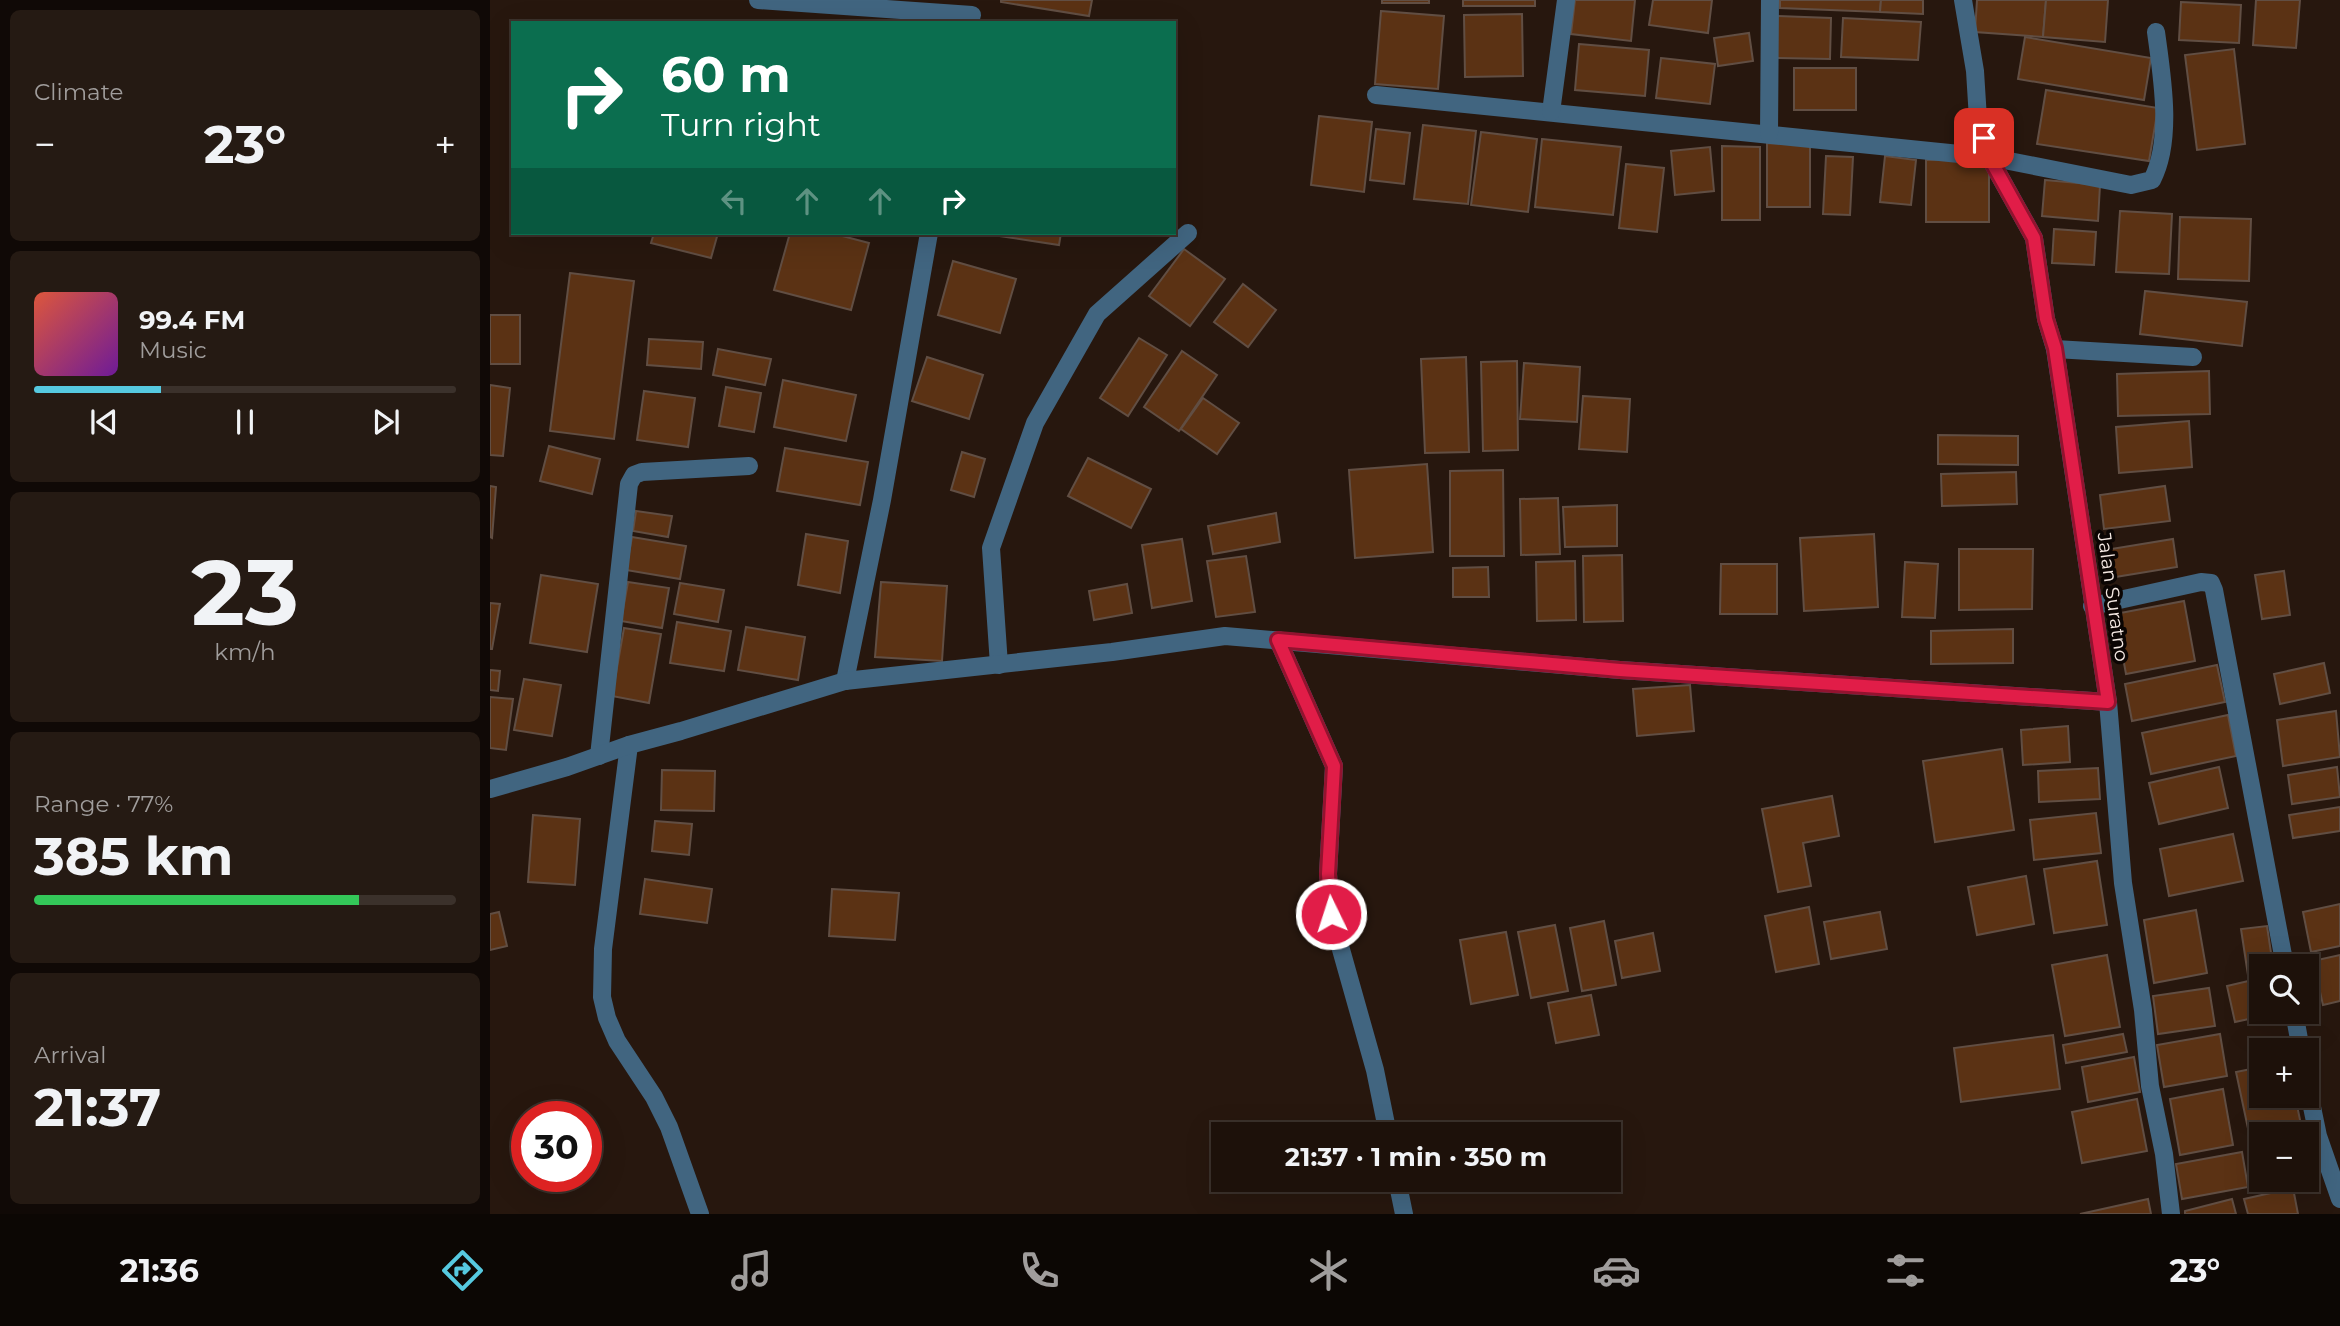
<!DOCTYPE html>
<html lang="en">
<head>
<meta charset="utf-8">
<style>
	body { margin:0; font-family:Montserrat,sans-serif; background:#251a13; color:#f1f3f6; height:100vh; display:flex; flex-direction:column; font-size:26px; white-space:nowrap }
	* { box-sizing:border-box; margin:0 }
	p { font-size:23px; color:#a09d9c }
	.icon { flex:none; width:38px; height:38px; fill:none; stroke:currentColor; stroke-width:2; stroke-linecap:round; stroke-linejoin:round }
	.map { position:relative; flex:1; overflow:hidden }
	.details { display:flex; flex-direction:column; gap:10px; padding:10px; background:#100906; width:490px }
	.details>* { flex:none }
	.hud { position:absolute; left:21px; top:21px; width:665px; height:214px; border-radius:0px; box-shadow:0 7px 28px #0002,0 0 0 2px #3b312b; background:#0b6e4f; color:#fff; overflow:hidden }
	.tools { position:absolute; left:1759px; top:954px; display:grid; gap:14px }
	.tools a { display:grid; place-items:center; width:70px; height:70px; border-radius:0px; background:#1d110a; box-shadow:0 7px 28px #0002,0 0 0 2px #3b312b; font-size:35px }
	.speed { position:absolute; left:21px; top:1101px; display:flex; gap:14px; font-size:35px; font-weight:700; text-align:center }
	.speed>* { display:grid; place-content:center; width:91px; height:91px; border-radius:50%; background:#1d110a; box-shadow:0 7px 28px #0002,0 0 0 2px #3b312b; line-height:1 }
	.speed .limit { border:10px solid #d22; background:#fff; color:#111 }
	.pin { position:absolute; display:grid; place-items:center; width:60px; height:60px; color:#fff; margin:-30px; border-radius:14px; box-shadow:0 4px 10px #0006 }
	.me { position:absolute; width:77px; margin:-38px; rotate:356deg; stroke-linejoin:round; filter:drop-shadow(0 0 5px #0008) }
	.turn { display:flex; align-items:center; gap:24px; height:147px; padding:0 35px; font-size:32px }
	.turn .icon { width:91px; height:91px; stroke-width:2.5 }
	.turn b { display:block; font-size:49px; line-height:60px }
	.lanes { display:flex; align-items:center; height:66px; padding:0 35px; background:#0003; justify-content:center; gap:35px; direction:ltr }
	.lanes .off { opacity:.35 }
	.big { font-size:52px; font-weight:700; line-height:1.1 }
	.details .card { flex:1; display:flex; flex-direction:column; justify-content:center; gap:10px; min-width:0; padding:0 24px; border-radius:10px; background:#251a13 }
	.details .dial { align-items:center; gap:0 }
	.dial b { font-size:91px; line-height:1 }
	.song { display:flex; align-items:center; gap:21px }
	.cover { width:84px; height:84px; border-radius:10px; background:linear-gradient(135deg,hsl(10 70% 55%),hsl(280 70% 35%)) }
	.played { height:7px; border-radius:4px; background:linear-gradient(90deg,#56c9e0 30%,#3b312b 30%) }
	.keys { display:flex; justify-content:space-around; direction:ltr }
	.heat { display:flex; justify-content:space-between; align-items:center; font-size:38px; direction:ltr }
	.charge { height:10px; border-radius:5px; background:linear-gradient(90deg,#34c759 77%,#3b312b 0) }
	.trip { position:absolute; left:721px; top:1122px; width:410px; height:70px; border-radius:0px; background:#1d110a; box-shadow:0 7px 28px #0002,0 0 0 2px #3b312b; font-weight:700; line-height:70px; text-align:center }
	.dock { display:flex; height:112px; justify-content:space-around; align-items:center; background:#0c0704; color:#a09d9c }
	.dock .icon { width:49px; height:49px }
	.dock .on { color:#56c9e0 }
	.dock b { font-size:32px; color:#f1f3f6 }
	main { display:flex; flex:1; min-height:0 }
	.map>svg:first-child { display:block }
</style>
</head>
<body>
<main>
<section class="details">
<div class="card"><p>Climate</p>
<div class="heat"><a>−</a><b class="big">23°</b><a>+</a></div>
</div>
<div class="card">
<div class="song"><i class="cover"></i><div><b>99.4 FM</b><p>Music</p></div></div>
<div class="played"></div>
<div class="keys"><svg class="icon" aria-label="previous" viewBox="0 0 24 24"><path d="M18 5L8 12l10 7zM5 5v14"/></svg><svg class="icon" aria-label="pause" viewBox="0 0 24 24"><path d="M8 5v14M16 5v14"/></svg><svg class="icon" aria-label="next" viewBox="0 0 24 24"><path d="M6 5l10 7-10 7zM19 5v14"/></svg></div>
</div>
<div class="card dial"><b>23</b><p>km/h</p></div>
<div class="card"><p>Range · 77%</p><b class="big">385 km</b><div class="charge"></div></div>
<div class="card"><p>Arrival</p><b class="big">21:37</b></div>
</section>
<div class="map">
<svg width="1850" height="1214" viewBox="0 0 1850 1214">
	<rect width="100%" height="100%" fill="#27170e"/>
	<g fill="#5b3214" stroke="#614e43" stroke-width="2">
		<polygon points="511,0 602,0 599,16 511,2"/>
		<rect x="892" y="0" width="47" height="3"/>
		<rect x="973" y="0" width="72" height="6"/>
		<polygon points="1085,0 1145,0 1141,41 1081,34"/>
		<polygon points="1163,0 1222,0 1218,33 1159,25"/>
		<polygon points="1290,0 1391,0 1390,12 1290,8"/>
		<polygon points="1391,0 1433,0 1433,14 1390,12"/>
		<polygon points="1487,0 1556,0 1553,37 1485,32"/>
		<polygon points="1556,0 1618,0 1615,42 1553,37"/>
		<polygon points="1766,0 1810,0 1806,48 1763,45"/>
		<polygon points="1691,2 1751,5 1749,43 1689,40"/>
		<polygon points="891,11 954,16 948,89 885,84"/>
		<polygon points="1032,14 1033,76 975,77 974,15"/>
		<polygon points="1286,16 1341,18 1340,59 1285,58"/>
		<polygon points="1353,18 1431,22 1428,60 1351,57"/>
		<polygon points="1259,33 1263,61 1228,66 1224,38"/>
		<polygon points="1535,37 1661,58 1654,100 1528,79"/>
		<polygon points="1089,44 1159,50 1155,96 1085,90"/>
		<polygon points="1744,49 1755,144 1707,150 1695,55"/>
		<polygon points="1171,58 1225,64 1220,104 1166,98"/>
		<rect x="1304" y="68" width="62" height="42"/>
		<polygon points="1556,90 1668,108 1659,161 1547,144"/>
		<polygon points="829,116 882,122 874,192 821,185"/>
		<polygon points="933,125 986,131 978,204 924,199"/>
		<polygon points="886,129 920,133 914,184 880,180"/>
		<polygon points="991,132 1047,139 1038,212 981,205"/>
		<polygon points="1052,139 1131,147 1123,215 1045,207"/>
		<polygon points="1277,143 1320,144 1320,207 1277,207"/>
		<polygon points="1232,146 1270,147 1270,220 1232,220"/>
		<polygon points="1220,147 1224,191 1185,195 1181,151"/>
		<polygon points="1336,156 1363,157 1360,215 1333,214"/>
		<polygon points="1395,156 1426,160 1421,205 1390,202"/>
		<polygon points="1499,159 1499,222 1436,222 1436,160"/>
		<polygon points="1136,164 1174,168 1167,232 1129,228"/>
		<polygon points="1555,180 1610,185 1608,221 1552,216"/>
		<polygon points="1630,211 1682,214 1679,274 1626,272"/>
		<polygon points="1690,217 1761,219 1759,281 1688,279"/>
		<polygon points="1564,229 1606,232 1604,265 1562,263"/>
		<polygon points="164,233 228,233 221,258 161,243"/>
		<polygon points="300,233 341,233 379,243 361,310 284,290"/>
		<polygon points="489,233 571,233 569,245"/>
		<polygon points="694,249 735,279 700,326 659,296"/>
		<polygon points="463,261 526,279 510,333 448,315"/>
		<polygon points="80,273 144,281 124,439 60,431"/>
		<polygon points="753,284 786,310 758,347 724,322"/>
		<polygon points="1655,291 1757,302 1752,346 1650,334"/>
		<rect x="0" y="315" width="30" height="49"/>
		<polygon points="649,338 677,355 638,416 610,398"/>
		<polygon points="159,339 213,342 211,369 157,365"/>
		<polygon points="228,349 281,359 275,385 223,375"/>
		<polygon points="692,351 727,375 689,431 654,407"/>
		<polygon points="437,357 493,375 479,419 422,401"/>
		<polygon points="976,357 979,452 935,453 931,359"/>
		<polygon points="1027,361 1028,450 993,451 991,362"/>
		<polygon points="1034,363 1090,367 1087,422 1030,419"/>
		<polygon points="1719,371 1720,414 1628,416 1627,374"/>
		<polygon points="293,380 366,395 356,441 284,427"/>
		<polygon points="0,385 20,388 13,456 0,455"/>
		<polygon points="236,387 271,393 264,432 229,426"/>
		<polygon points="154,391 205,398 198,447 147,440"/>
		<polygon points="1093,396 1140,399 1137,452 1089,449"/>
		<polygon points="713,398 749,423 727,454 691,429"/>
		<polygon points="1699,421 1702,467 1629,473 1626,427"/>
		<polygon points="1448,435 1528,436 1528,465 1448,464"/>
		<polygon points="59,446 110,459 102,494 50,481"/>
		<polygon points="295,448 378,462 370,505 287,491"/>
		<polygon points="472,452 495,459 484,497 461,490"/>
		<polygon points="598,458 661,489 641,528 578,496"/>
		<polygon points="937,464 943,552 865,558 859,470"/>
		<polygon points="1013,470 1014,556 960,556 960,471"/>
		<polygon points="1526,472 1527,504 1452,506 1451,474"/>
		<polygon points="0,486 6,487 2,538 0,537"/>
		<polygon points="1675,486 1680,521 1614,529 1610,495"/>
		<polygon points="1068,498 1070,554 1031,555 1030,499"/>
		<polygon points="1127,505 1127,546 1075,547 1073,507"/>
		<polygon points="146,511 182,516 178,537 143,531"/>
		<polygon points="786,513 790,542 723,554 718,526"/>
		<polygon points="316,534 358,541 350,593 308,585"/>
		<polygon points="1384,534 1388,607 1314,611 1310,538"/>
		<polygon points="142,537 196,546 190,579 136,570"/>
		<polygon points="692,539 702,601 662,608 652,545"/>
		<polygon points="1683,539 1687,567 1613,579 1609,551"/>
		<polygon points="1469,549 1543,549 1542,609 1469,610"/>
		<polygon points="1132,555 1133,621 1094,622 1093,556"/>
		<polygon points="756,556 765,612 726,617 717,561"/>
		<polygon points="1085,561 1086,620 1047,621 1046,562"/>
		<polygon points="1415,562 1448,564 1445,618 1412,617"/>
		<polygon points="1231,564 1287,564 1287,614 1230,614"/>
		<polygon points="998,567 999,597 963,597 963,568"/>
		<polygon points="1794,571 1800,615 1772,619 1765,575"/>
		<polygon points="51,575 108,584 97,652 40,643"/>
		<polygon points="138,582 179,588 172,628 131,621"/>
		<polygon points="391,582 457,586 452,661 385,657"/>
		<polygon points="190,583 234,590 228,622 184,614"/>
		<polygon points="637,584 642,613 604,620 599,591"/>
		<polygon points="1694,601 1705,661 1636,674 1625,614"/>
		<polygon points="0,603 10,604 2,649 0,649"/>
		<polygon points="187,622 241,631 234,671 180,663"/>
		<polygon points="256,627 315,637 308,680 248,670"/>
		<polygon points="134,628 171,634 159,703 122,696"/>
		<polygon points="1523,629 1523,663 1441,664 1441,631"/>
		<polygon points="1834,663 1840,693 1790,704 1784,674"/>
		<polygon points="1727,665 1735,702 1642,721 1635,684"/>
		<polygon points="0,670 10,671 8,691 0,690"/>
		<polygon points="34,679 71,685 62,736 24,730"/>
		<polygon points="1200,685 1204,731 1147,736 1143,689"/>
		<polygon points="0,697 23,699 16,750 0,748"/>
		<polygon points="1846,711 1850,757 1793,766 1787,720"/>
		<polygon points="1738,715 1746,756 1661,774 1652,733"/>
		<polygon points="1578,726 1580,762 1533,765 1531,730"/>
		<polygon points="1512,749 1524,830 1445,842 1433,761"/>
		<polygon points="1729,767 1738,808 1669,824 1659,783"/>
		<polygon points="1847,767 1850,797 1802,804 1798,775"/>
		<polygon points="1608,768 1610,799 1549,802 1548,771"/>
		<polygon points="172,770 225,771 224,811 171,810"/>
		<polygon points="1342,796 1349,836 1313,843 1321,886 1288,892 1272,809"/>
		<polygon points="1850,807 1850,831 1803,838 1799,815"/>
		<polygon points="1606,813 1611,853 1544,860 1540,820"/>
		<polygon points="43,815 90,819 85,885 38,882"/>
		<polygon points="165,821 202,824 199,855 162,851"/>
		<polygon points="1743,834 1753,881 1679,896 1670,849"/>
		<polygon points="1607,861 1617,925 1564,933 1554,869"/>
		<polygon points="1536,876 1544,924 1487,935 1478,887"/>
		<polygon points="155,879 222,889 217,923 150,914"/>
		<polygon points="342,889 409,893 405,940 339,936"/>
		<polygon points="1850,904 1850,946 1821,952 1813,912"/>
		<polygon points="1319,907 1329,964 1286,972 1275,916"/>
		<polygon points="1706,910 1717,973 1664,983 1654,920"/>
		<polygon points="9,912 17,946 0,950 0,914"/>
		<polygon points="1390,912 1397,949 1341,959 1334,922"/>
		<polygon points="1114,921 1126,985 1092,991 1080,928"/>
		<polygon points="1065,925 1078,991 1041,998 1028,932"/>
		<polygon points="1777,926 1783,966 1771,966 1771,973 1758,975 1751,929"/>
		<polygon points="1016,932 1028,995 981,1004 970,940"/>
		<polygon points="1163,933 1170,971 1132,978 1125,941"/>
		<polygon points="1617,955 1630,1027 1575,1036 1562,965"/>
		<polygon points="1850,955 1850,1001 1833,1005 1823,961"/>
		<polygon points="1771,978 1771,1012 1791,1012 1745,1022 1737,986"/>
		<polygon points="1719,988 1725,1026 1668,1034 1663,996"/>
		<polygon points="1101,995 1109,1035 1066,1043 1058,1003"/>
		<polygon points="1633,1034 1637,1052 1576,1063 1573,1045"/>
		<polygon points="1730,1034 1737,1076 1674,1087 1667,1045"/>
		<polygon points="1563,1035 1570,1089 1471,1102 1464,1048"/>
		<polygon points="1644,1057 1650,1092 1598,1102 1592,1067"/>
		<polygon points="1771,1067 1771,1096 1805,1096 1813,1134 1771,1134 1771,1150 1763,1152 1746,1072"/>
		<polygon points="1733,1089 1743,1145 1690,1155 1680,1099"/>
		<polygon points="1647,1099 1657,1151 1592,1163 1582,1112"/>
		<polygon points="1752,1152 1758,1187 1692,1199 1686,1164"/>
		<polygon points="1803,1188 1808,1214 1758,1214 1754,1199"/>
		<polygon points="1658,1199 1661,1214 1590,1214"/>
		<polygon points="1742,1199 1746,1214 1695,1214 1695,1211"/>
	</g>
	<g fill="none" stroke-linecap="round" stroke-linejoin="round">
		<g stroke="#416580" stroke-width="18">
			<polyline points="268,0 482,15"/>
			<polyline points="1473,0 1485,71 1488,119 1499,157 1544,238 1556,319 1565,349 1618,702 1633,883 1653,1010 1660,1086 1674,1154 1681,1214"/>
			<path d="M886,95L1499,157L1641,185L1662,180C1683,140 1672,76 1666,32"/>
			<polyline points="1061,112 1076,0"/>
			<polyline points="1279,134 1280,0"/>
			<polyline points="1565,349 1703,357"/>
			<polyline points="1602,606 1711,582 1721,583 1724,590 1795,966"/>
			<polyline points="788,640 844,766 838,874 841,914 885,1070 898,1134"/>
			<polyline points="509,665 501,548 545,423 607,314 698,233"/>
			<polyline points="355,681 392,500 439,233"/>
			<polyline points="139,745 113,949 112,997 117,1018 127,1041 164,1097 179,1127 210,1214"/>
			<polyline points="109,756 139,484 144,475 152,472 259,466"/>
			<polyline points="0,789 77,767 139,745 191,731 355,681 622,652 735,636 1130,670 1618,702"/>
			<polyline points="1804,1012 1811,1050"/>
			<polyline points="1816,1078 1828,1136 1850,1199"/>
			<polyline points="907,1180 914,1214"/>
		</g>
	</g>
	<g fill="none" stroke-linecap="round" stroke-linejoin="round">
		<defs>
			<polyline id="route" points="841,914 838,874 844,766 788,640 1130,670 1618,702 1565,348 1556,319 1544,238 1499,157 1494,138"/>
		</defs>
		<use href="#route" stroke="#92132f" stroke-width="18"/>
		<use href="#route" stroke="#e11d48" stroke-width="12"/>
	</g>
	<g text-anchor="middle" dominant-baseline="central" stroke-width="7" stroke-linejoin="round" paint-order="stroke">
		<g font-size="19" fill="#f5e9e3" stroke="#0b0503">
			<text transform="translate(1623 597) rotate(82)">Jalan Suratno</text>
		</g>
	</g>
</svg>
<div class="tools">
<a><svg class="icon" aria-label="search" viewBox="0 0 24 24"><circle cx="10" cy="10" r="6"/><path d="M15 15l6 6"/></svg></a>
<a>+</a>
<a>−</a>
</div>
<div class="speed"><div class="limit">30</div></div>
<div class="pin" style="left:1494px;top:138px;background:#d93025"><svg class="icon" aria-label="arrive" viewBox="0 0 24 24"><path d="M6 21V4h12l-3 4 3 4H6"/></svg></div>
<svg class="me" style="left:841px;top:914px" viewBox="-20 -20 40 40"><circle r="17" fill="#e11d48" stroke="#fff" stroke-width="3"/><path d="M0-11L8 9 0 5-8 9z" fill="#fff"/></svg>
<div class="trip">21:37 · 1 min · 350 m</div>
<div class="hud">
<div class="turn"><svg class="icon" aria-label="right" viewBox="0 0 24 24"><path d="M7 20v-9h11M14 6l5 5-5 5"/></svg><div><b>60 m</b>Turn right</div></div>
<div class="lanes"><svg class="icon off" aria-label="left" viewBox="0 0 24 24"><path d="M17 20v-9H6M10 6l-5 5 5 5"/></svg><svg class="icon off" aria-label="ahead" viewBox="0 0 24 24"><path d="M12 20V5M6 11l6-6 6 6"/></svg><svg class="icon off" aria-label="ahead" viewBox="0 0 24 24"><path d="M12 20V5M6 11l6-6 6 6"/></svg><svg class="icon" aria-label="right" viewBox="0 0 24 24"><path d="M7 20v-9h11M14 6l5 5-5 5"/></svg></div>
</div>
</div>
</main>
<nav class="dock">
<b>21:36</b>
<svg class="icon on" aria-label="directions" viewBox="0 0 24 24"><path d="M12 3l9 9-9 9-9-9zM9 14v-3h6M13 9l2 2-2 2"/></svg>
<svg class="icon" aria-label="music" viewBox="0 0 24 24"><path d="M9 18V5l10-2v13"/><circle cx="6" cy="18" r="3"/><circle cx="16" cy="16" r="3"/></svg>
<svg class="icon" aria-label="phone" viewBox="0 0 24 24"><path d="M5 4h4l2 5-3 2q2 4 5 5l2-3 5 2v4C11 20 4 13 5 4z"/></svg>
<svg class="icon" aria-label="climate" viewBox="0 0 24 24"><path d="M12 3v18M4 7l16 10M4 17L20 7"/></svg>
<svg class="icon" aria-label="car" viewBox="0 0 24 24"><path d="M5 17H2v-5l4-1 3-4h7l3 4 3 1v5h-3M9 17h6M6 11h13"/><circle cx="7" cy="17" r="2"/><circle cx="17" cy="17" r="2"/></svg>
<svg class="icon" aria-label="filters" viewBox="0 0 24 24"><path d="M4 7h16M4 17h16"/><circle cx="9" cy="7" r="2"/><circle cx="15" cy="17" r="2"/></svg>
<b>23°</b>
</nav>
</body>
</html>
